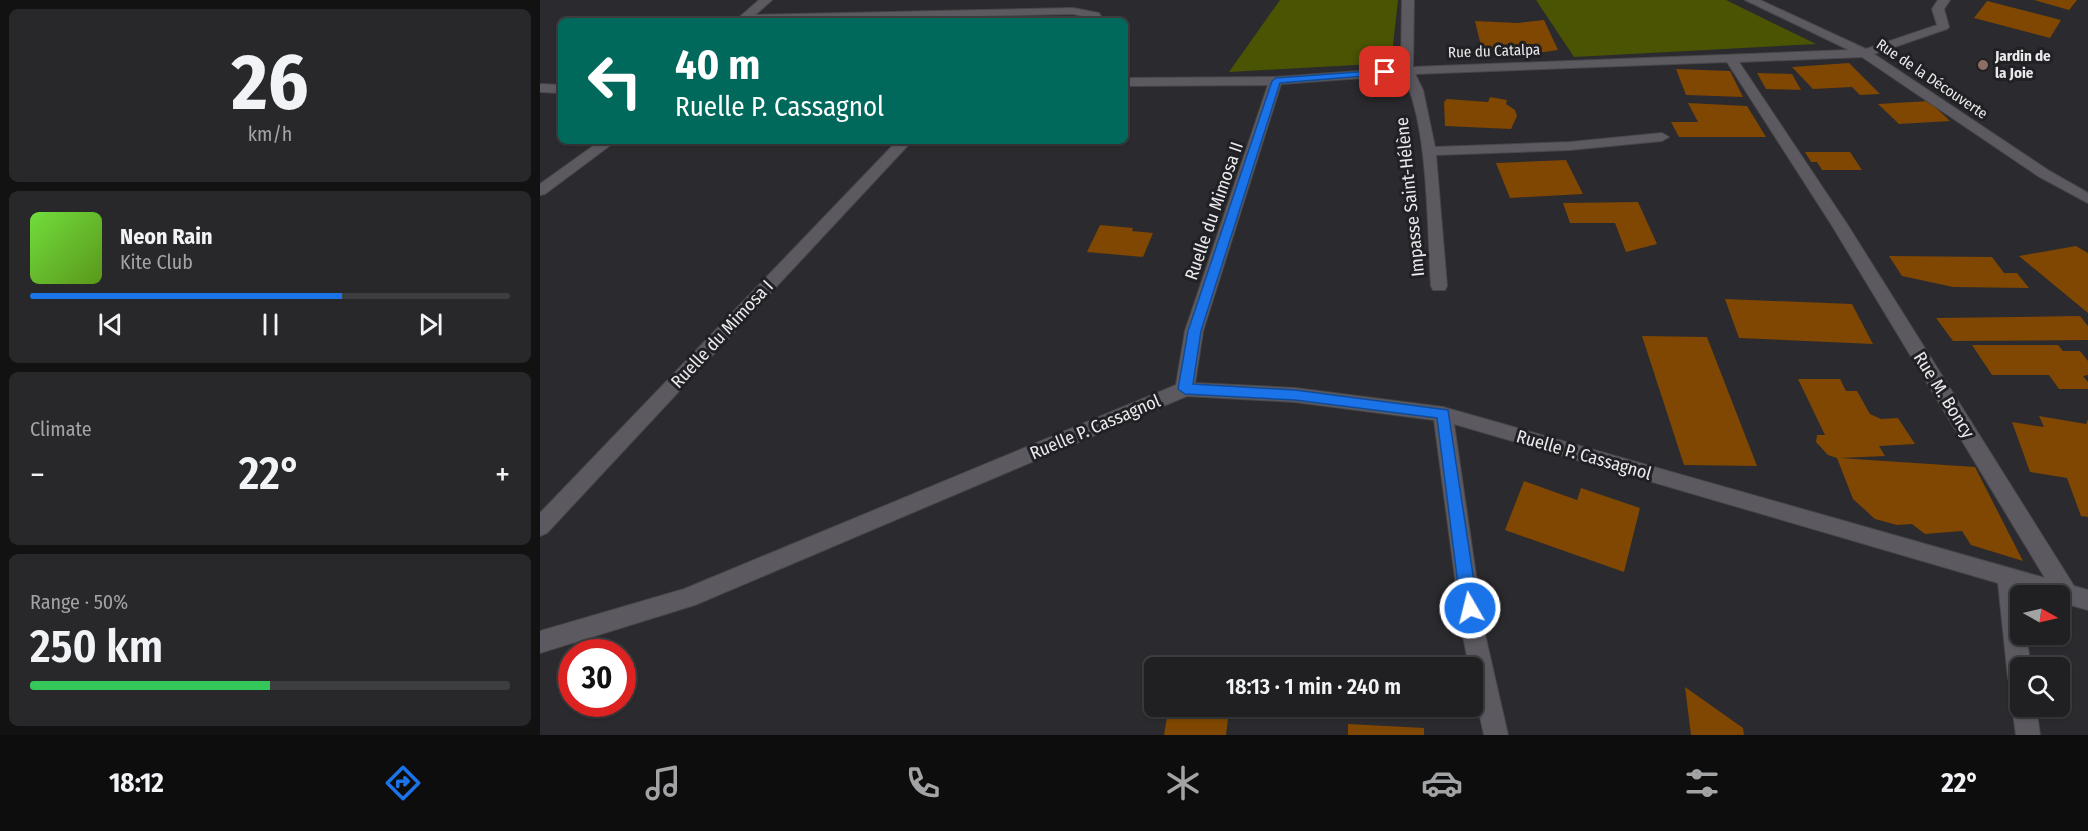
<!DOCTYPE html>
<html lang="en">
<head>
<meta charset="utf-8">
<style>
	body { margin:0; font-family:"Fira Sans Condensed",sans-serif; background:#28282a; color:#f1f3f6; height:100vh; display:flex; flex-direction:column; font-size:22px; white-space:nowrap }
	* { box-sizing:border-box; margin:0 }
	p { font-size:20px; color:#a2a3a5 }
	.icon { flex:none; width:33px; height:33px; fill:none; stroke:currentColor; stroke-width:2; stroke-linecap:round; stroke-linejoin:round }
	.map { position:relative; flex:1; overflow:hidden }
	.details { display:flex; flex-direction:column; gap:9px; padding:9px; background:#121213; width:540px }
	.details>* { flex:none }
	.hud { position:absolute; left:18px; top:18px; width:570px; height:126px; border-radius:9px; box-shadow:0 2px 4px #0004,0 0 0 2px #3d3e40; background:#00695c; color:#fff; overflow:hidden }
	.needle { width:39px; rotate:98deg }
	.tools { position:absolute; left:1470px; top:585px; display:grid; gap:12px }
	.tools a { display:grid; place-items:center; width:60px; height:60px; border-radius:9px; background:#202022; box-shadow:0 2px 4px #0004,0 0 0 2px #3d3e40; font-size:30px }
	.speed { position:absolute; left:18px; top:639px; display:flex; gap:12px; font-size:30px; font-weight:700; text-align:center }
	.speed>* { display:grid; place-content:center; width:78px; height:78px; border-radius:50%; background:#202022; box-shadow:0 2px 4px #0004,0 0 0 2px #3d3e40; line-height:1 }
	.speed .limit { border:9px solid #d22; background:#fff; color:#111 }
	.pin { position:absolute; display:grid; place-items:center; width:51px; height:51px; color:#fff; margin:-26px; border-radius:12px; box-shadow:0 3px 9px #0006 }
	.me { position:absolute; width:66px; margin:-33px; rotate:352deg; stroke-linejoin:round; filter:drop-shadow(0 0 4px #0008) }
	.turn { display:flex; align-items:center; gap:21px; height:126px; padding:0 18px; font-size:27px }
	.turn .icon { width:78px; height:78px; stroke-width:2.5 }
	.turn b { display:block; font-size:42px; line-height:51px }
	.big { font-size:45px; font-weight:600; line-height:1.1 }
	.details .card { flex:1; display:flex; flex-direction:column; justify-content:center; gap:9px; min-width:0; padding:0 21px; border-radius:9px; background:#28282a }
	.details .dial { align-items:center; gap:0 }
	.dial b { font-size:78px; line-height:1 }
	.song { display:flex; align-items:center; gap:18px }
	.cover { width:72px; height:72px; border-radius:9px; background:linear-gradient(135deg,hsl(100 70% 55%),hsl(90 70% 35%)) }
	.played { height:6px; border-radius:3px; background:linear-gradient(90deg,#1a73e8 65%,#3d3e40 65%) }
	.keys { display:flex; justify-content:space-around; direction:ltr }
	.heat { display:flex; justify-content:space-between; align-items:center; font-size:33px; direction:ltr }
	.charge { height:9px; border-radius:4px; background:linear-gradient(90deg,#34c759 50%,#3d3e40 0) }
	.trip { position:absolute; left:604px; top:657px; width:339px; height:60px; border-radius:9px; background:#202022; box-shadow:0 2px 4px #0004,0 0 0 2px #3d3e40; font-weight:600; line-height:60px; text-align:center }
	.tab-bar { display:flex; height:96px; justify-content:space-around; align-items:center; background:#0d0d0e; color:#a2a3a5 }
	.tab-bar .icon { width:42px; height:42px }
	.tab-bar .current { color:#1a73e8 }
	.tab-bar b { font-size:27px; color:#f1f3f6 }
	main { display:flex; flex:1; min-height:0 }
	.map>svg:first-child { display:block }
</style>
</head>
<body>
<main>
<section class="details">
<div class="card dial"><b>26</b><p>km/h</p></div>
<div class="card">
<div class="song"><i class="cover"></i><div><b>Neon Rain</b><p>Kite Club</p></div></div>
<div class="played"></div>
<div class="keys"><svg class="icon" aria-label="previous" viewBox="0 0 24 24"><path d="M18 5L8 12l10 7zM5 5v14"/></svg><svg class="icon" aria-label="pause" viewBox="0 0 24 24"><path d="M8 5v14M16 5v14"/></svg><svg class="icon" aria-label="next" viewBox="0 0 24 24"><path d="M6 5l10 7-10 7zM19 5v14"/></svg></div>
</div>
<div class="card"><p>Climate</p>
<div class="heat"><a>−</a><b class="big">22°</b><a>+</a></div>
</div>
<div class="card"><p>Range · 50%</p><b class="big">250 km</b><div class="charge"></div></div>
</section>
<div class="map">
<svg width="1548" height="735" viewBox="0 0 1548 735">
	<rect width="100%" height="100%" fill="#2b2a2e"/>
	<g fill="#4a5403">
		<polygon points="740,0 858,0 851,63 689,72"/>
		<polygon points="996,0 1186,0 1276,44 1034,57"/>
	</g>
	<g fill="#7f4701">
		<polygon points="1494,0 1537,0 1529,10"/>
		<polygon points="1447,1 1521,20 1510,38 1434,18"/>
		<polygon points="1004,20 1018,50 990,54 942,50 935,21 978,23"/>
		<polygon points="1309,63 1340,94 1320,95 1312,87 1273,89 1252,67"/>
		<polygon points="1136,69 1190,71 1203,97 1146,95"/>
		<polygon points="1217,73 1252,74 1261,90 1226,89"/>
		<polygon points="950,97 967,100 966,104 975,110 977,116 971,129 905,126 904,102 907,99 948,102"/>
		<polygon points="1389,101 1410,121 1359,124 1338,104"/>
		<polygon points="1148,103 1207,106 1226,137 1139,137 1131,122 1158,122"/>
		<polygon points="1265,152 1310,152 1322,170 1282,170 1277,162 1271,162"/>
		<polygon points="1026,160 1043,194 970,198 956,163"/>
		<polygon points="1098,202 1117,244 1086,252 1075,223 1030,223 1023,203"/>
		<polygon points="560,225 593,228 592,231 613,233 603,257 547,252"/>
		<polygon points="1536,246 1548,253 1548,313 1479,256"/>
		<polygon points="1349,256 1452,257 1464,273 1477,273 1489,288 1413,287 1362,276"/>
		<polygon points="1185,299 1312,304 1333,344 1199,338"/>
		<polygon points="1540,316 1548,326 1548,340 1413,341 1396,318"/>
		<polygon points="1102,336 1167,337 1217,466 1144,465"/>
		<polygon points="1432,345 1518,345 1523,351 1540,351 1548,361 1548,375 1543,376 1548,382 1548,389 1519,389 1509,375 1452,375"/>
		<polygon points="1258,379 1300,379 1306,391 1317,391 1330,414 1341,419 1358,418 1375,444 1339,446 1345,456 1300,458 1435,467 1483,561 1431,545 1422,531 1385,534 1372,524 1357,525 1335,519 1313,499 1297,458 1288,455 1276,442 1277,435 1285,435"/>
		<polygon points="1499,416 1546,424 1548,419 1548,517 1541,516 1527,478 1490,472 1472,422 1504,427"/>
		<polygon points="984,481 1037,500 1041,488 1100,508 1084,572 965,530"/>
		<polygon points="1145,687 1203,728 1204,735 1151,735"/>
		<polygon points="627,717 688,719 686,735 624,735"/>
		<polygon points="808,724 884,728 884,735 808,735"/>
	</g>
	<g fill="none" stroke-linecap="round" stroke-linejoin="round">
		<defs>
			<g id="minor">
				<polygon points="219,0 232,0 215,15 533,8 559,13 564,21 552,21 551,18 533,14 195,21"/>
				<path d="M862,0H874L873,67L1309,50L1205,0H1220L1326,49L1397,25L1392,9L1398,0H1410L1404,9L1409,27L1407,29L1334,54L1508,170L1548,193V203L1498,176L1322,57L1199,62L1307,224L1534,586L1548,590V610L1520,602V596H1499L1481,590L1480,634H1486L1491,668H1480V689L1472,686L1468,678L1458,583L914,424L944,630L968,735H944L933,685V668H929L922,630L894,420L755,402L647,396L155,605L0,653V631L144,589L636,385L645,331L728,85L585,86V78L736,77L861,68ZM1187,62L1291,224L1505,578L903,407L755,388L655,383L663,331L741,84L863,75C889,126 887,227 891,286L893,290H905L907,286L896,155L1030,150L1122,141L1129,137L1122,133L1030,142L895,147L883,90L875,74Z"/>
				<polygon points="0,84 21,85 21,93 0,92"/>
				<polygon points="60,141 76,141 5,194 0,195 0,184"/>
				<polygon points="357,141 372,141 7,533 0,536 0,513"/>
				<polygon points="1480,696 1480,706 1496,706 1500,735 1476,735 1472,706 1475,698"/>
			</g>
		</defs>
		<use href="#minor" stroke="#474649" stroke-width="2"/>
		<use href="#minor" fill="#5c5a60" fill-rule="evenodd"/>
	</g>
	<polygon fill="#1a73e8" stroke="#114b97" stroke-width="1.5" points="845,70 850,72 848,74 740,83 661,331 653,384 755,390 908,410 938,608 936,614 930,616 924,614 921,608 897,418 755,400 645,394 638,389 648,331 732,81 736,78"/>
	<circle fill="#8d6e63" stroke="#212024" stroke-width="2" cx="1443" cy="65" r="6"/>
	<g text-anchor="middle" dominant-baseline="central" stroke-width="6" stroke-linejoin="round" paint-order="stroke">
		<g font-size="15" fill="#eae9ec" stroke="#212024">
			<text transform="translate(954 51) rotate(-2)">Rue du Catalpa</text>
			<text transform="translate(1392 79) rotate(34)">Rue de la Découverte</text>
		</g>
		<g font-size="15" font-weight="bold" fill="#eae9ec" stroke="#212024" text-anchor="start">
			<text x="1455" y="56">Jardin de<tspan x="1455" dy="17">la Joie</tspan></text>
		</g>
		<g font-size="18" fill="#eae9ec" stroke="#212024">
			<text transform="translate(870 197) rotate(-96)">Impasse Saint-Hélène</text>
			<text transform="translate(674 211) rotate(-71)">Ruelle du Mimosa II</text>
			<text transform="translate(182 334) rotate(-47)">Ruelle du Mimosa I</text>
			<text transform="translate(1404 395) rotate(58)">Rue M. Boncy</text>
			<text transform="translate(555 427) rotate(-23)">Ruelle P. Cassagnol</text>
			<text transform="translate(1044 455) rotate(16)">Ruelle P. Cassagnol</text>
		</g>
	</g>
</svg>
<div class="tools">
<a><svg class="needle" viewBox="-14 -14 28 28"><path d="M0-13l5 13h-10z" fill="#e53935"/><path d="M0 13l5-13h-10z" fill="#a2a3a5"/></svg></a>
<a><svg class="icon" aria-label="search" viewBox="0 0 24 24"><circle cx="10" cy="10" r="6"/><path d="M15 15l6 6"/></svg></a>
</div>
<div class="speed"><div class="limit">30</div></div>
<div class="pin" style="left:845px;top:72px;background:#d93025"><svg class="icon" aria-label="arrive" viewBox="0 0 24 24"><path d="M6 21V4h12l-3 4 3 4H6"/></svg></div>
<svg class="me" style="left:930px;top:608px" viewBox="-20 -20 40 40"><circle r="17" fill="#1a73e8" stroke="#fff" stroke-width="3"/><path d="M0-11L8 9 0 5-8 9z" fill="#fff"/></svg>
<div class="trip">18:13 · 1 min · 240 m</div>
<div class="hud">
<div class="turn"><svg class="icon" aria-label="left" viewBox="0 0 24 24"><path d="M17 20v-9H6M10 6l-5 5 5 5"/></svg><div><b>40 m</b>Ruelle P. Cassagnol</div></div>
</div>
</div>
</main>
<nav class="tab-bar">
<b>18:12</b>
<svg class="icon current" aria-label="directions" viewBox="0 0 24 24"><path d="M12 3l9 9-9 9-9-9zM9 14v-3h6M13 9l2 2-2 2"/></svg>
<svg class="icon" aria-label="music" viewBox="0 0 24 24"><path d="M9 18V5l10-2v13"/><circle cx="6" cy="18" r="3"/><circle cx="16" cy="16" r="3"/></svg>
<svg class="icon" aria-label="phone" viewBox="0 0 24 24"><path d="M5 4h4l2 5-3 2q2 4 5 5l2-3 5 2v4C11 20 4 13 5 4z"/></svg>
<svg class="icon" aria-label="climate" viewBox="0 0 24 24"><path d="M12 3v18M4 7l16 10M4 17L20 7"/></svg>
<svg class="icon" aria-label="car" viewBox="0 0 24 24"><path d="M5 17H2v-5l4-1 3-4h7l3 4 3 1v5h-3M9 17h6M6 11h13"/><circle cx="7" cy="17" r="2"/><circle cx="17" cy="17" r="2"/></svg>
<svg class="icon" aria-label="filters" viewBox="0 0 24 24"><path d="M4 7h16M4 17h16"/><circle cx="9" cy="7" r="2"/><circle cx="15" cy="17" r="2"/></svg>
<b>22°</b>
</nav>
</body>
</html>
